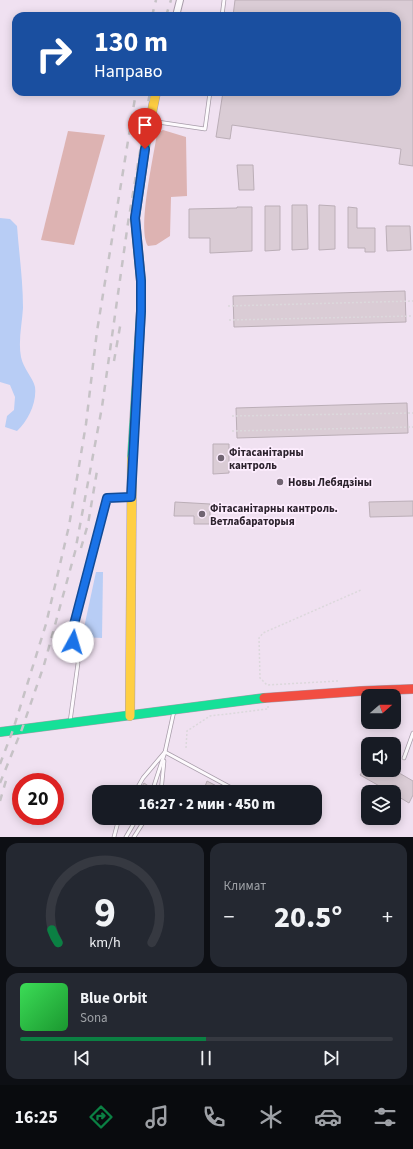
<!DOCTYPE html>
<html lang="ru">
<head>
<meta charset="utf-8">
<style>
	body { margin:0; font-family:"Source Sans 3",sans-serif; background:#242831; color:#f1f3f6; height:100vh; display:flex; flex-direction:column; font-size:15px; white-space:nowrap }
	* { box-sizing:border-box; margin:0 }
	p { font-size:13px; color:#9ea1a6 }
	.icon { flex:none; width:22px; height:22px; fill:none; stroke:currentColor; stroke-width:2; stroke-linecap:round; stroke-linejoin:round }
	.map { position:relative; height:837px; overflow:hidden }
	.drawer { display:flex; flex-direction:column; gap:6px; padding:6px; background:#0d0f14; flex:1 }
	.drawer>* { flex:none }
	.banner { position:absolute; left:12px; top:12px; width:389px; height:84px; border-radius:12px; box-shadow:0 2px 10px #0003; background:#1a4fa0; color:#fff; overflow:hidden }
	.needle { width:26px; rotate:70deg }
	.fabs { position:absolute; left:361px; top:689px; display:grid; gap:8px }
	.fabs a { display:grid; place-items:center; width:40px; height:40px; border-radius:8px; background:#171b24; box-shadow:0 2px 10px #0003; font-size:20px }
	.speed { position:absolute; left:12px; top:773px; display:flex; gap:8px; font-size:20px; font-weight:700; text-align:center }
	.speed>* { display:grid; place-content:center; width:52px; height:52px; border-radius:50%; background:#171b24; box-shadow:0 2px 10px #0003; line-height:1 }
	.speed .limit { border:6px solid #d22; background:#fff; color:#111 }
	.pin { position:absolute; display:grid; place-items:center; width:34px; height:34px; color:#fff; margin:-41px -17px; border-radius:50% 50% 50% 0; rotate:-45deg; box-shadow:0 0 4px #0007 }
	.pin .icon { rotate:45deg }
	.me { position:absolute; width:44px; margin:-22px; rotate:6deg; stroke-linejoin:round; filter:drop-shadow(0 0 3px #0008) }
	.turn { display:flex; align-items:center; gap:14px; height:84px; padding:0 16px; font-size:18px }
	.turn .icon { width:52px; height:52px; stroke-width:2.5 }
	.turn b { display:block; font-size:28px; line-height:34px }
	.big { font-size:30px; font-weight:800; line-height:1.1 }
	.drawer .tile { flex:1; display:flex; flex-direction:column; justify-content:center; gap:6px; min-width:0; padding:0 14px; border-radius:12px; background:#242831 }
	.drawer .dial { align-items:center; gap:0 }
	.dial svg { height:104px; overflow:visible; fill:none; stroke:#363941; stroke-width:7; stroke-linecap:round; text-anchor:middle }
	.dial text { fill:#f1f3f6; stroke:none }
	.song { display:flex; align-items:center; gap:12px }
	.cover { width:48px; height:48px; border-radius:6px; background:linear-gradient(135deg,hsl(130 70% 55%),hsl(130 70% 35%)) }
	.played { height:4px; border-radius:2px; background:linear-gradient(90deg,#0b8043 50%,#363941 50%) }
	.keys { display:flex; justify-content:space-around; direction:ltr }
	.heat { display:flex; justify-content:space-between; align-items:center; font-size:22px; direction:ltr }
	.drawer .tiles { flex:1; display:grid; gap:6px; grid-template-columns:1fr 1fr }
	.tile:last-child { grid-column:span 2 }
	.trip { position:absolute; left:92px; top:785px; width:230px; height:40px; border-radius:12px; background:#171b24; box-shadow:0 2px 10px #0003; font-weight:800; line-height:40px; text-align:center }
	.tabs { display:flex; height:64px; justify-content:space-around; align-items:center; background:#090b0e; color:#9ea1a6 }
	.tabs .icon { width:28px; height:28px }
	.tabs .selected { color:#0b8043 }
	.tabs b { font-size:18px; color:#f1f3f6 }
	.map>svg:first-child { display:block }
</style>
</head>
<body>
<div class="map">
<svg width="413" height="837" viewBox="0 0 413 837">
	<rect width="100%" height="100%" fill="#f0e1f1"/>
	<g fill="#ddb3b2">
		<path d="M163,130L186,137L187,196L171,197L170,236L156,245L148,246C137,228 154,156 157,133Z"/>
		<polygon points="68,131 105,135 74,245 41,240"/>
	</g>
	<g fill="#b8cdf5">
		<path d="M0,218L10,219L17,226C19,253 23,281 23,308C22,324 18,341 21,357C23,368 33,378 35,387C37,403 28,421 17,431L5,427L7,416L14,410L15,397L10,385L0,382Z"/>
		<polygon points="96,572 103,572 102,638 82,637"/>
	</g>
	<g fill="#daccd5" stroke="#bbaeb7">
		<polygon points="235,0 413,0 413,166 399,164 401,149 232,125 230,139 216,137 223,92 397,92 397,16 233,16"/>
		<polygon points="237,165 253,165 254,190 239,190"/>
		<polygon points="292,205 307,205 308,249 292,250"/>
		<polygon points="319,205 335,206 335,249 319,250"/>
		<polygon points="265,206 280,206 280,250 265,251"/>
		<polygon points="237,207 252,207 252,251 210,253 210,238 189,238 189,209 237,208"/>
		<polygon points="348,207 357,208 357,228 375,228 375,252 365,252 365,248 348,248"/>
		<polygon points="386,226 410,226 411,250 387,251"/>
		<polygon points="405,291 406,322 234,327 233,296"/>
		<polygon points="407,403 408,433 237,438 236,408"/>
		<polygon points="213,444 229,444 229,473 213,474"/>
		<polygon points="413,501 413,516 370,517 369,502"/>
		<polygon points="175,502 210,504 210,524 194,524 194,516 174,516"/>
		<polygon points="368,763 368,770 394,770 413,781 413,795 409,803 394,794 394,792 390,792 360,775"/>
		<polygon points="207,781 228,792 203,792"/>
		<polygon points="144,783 150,787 149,792 138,792"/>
	</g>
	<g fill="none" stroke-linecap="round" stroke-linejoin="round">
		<defs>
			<g id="lane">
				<polyline points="222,16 224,0"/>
				<polyline points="151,121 205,129 210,92"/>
				<polyline points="70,722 78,663 73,642 73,632 107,498 129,497"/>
				<polyline points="404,758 413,733"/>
				<polyline points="135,792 143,778 165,752 239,792"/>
				<polyline points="152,792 165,752 174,711"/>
				<polyline points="161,792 164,761"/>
				<polyline points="114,837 119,818"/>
				<polyline points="126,837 137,818"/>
				<polyline points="134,837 146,818"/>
			</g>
			<polyline id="street" points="176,16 180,0"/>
			<g id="fast">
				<polyline points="132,458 141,311 141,281 135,218 146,141"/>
				<polyline points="0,732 264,698"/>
			</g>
			<g id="slow">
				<polyline points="146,141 156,92"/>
				<polyline points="130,716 132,458"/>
			</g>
			<polyline id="jam" points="264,698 361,691 413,689"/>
		</defs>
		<use href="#lane" stroke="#a89daa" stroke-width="4.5"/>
		<use href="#street" stroke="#a89daa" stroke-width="8"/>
		<use href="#fast" stroke="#a89daa" stroke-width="10"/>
		<use href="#slow" stroke="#a89daa" stroke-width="10"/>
		<use href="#jam" stroke="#a89daa" stroke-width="10"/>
		<g stroke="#dcd8dc" stroke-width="1.5" stroke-dasharray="2 2" stroke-linecap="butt">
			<polyline points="228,306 413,301"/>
			<polyline points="229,320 413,316"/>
			<polyline points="232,416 413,413"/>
			<polyline points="232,431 413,427"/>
			<polyline points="338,681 267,685 260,678 259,638 263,633 361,590"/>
			<polyline points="186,748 187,731 210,716 268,709 268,706"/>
		</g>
		<use href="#lane" stroke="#fdfafd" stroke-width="3"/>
		<use href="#street" stroke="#fdfafd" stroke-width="6"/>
		<use href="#fast" stroke="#16e098" stroke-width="9"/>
		<use href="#slow" stroke="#ffcf43" stroke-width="9"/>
		<use href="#jam" stroke="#f24e42" stroke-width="9"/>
		<g stroke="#c6c2c6" stroke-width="2.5" stroke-dasharray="7 7" stroke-linecap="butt">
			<polyline points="152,16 156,0"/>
			<polyline points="166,16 171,0"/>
			<polyline points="114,361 121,321"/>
			<polyline points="81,548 88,524 97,471"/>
			<polyline points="0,764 13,730 46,624 69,526 86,424 97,331 136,92"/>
			<polyline points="0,783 22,729 44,665 75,552 102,407 128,223 150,92"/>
			<polyline points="0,801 7,777"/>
		</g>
	</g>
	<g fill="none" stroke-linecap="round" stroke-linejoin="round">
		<defs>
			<polyline id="route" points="73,642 72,632 107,498 131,497 141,311 141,281 135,218 145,149"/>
		</defs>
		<use href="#route" stroke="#114b97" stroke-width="10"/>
		<use href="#route" stroke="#1a73e8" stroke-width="7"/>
	</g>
	<g fill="#716572" stroke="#fdedfe" stroke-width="1.5">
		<circle cx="221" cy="458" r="4"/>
		<circle cx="280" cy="482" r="4"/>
		<circle cx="202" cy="514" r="4"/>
	</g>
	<g text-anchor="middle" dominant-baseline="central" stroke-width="3.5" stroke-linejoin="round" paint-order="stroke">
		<g font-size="11" font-weight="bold" fill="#2c222d" stroke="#fdedfe" text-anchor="start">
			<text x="229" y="452">Фітасанітарны<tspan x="229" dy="13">кантроль</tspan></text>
			<text x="288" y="482">Новы Лебядзіны</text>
			<text x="210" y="508">Фітасанітарны кантроль.<tspan x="210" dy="13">Ветлабараторыя</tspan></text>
		</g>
	</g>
</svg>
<div class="fabs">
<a><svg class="needle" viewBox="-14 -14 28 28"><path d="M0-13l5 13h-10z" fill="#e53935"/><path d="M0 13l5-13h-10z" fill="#9ea1a6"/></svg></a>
<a><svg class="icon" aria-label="sound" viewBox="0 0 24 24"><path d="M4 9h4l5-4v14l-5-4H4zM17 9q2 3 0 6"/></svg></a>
<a><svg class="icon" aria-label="layers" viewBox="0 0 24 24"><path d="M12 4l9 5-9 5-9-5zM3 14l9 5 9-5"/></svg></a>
</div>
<div class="speed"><div class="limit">20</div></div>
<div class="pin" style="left:145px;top:149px;background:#d93025"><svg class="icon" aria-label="arrive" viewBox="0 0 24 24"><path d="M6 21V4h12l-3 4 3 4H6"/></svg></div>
<svg class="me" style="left:73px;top:642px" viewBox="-20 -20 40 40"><circle r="19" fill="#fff"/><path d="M0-13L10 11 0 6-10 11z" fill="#1a73e8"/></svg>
<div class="trip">16:27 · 2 мин · 450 m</div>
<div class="banner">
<div class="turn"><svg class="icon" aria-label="right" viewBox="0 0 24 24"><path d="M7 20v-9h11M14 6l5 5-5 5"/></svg><div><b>130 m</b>Направо</div></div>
</div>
</div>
<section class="drawer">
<div class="tiles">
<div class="tile dial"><svg viewBox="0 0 100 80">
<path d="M14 69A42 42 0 1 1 86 69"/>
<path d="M14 69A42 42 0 0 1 9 59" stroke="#0b8043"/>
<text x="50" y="56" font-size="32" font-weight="700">9</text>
<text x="50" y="72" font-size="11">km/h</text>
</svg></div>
<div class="tile"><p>Климат</p>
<div class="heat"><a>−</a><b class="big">20.5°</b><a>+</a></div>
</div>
<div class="tile">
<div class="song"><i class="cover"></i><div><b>Blue Orbit</b><p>Sona</p></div></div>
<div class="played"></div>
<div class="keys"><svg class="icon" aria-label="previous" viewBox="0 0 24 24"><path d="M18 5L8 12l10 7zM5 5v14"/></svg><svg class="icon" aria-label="pause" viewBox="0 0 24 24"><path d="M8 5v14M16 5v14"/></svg><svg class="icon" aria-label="next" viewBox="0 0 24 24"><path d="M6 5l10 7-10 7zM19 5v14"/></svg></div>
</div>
</div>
</section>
<nav class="tabs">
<b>16:25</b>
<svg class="icon selected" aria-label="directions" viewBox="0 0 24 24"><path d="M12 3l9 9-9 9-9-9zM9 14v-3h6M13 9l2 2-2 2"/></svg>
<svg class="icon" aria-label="music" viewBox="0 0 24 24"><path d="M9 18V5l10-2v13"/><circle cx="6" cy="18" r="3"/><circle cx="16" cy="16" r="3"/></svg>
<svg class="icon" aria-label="phone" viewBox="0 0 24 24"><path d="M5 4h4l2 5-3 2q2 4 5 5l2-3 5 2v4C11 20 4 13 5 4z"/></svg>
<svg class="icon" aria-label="climate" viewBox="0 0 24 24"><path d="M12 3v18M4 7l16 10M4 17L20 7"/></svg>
<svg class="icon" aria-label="car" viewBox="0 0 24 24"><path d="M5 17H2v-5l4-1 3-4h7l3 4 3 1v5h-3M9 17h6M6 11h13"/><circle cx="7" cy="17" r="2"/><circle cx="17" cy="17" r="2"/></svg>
<svg class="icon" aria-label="filters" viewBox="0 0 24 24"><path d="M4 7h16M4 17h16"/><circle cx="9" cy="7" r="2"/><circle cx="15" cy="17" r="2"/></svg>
</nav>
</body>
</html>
